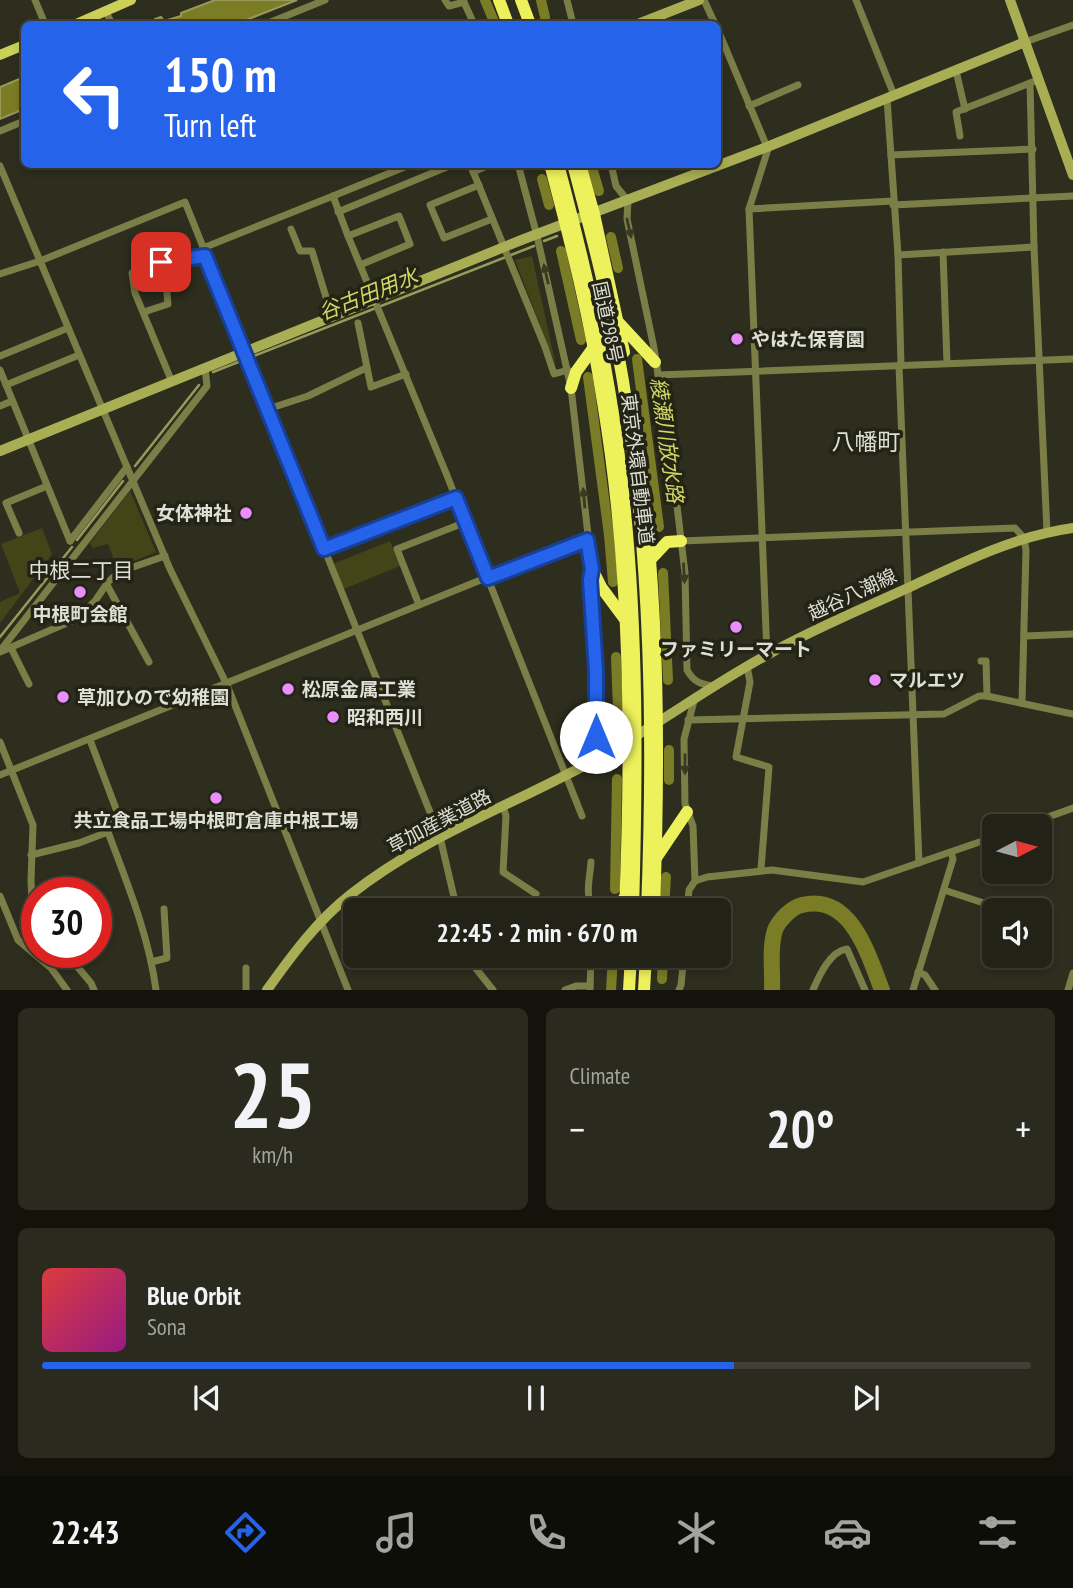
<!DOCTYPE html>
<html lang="en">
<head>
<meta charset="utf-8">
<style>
	body { margin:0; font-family:"PT Sans Narrow","Noto Sans JP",sans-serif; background:#2a2a1f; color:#f1f3f6; height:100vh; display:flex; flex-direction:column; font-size:26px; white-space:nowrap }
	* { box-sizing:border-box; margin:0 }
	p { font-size:23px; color:#a2a4a1 }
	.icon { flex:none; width:38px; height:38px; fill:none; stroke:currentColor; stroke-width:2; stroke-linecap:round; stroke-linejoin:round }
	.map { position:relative; height:990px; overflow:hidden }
	.drawer { display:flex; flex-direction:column; gap:18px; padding:18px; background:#13130c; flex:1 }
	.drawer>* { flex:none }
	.banner { position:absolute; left:21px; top:21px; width:700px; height:147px; border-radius:10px; box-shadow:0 4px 10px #0003,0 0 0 2px #3f3f35; background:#2563eb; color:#fff; overflow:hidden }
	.needle { width:46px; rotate:84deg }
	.controls { position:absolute; left:982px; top:814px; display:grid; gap:14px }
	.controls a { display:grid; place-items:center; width:70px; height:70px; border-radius:10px; background:#222216; box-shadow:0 4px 10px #0003,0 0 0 2px #3f3f35; font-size:35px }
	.speed { position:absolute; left:21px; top:877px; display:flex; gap:14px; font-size:35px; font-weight:700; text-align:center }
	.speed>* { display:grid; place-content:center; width:91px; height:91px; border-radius:50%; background:#222216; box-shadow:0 4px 10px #0003,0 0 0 2px #3f3f35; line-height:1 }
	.speed .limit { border:10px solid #d22; background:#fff; color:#111 }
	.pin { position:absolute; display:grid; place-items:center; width:60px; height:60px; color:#fff; margin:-30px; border-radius:14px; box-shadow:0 4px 10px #0006 }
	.me { position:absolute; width:77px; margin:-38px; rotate:0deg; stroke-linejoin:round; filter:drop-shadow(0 0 5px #0008) }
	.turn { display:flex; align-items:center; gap:24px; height:147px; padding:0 28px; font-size:32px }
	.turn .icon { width:91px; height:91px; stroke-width:2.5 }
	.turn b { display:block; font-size:49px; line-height:60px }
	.big { font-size:52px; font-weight:600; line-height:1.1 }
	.drawer .card { flex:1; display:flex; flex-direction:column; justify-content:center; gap:10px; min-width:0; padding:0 24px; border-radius:10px; background:#2a2a1f }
	.drawer .dial { align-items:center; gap:0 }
	.dial b { font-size:91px; line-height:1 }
	.song { display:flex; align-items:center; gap:21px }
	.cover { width:84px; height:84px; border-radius:10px; background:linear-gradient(135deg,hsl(0 70% 55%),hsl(310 70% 35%)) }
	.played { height:7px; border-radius:4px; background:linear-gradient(90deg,#2563eb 70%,#3f3f35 70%) }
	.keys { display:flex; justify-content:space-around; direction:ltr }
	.heat { display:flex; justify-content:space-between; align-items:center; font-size:38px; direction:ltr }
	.drawer .tiles { flex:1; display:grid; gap:18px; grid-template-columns:1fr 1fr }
	.card:last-child { grid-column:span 2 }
	.trip { position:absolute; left:343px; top:898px; width:388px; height:70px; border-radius:10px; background:#222216; box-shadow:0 4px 10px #0003,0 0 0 2px #3f3f35; font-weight:600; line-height:70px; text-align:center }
	.tabs { display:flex; height:112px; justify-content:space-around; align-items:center; background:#0e0e09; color:#a2a4a1 }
	.tabs .icon { width:49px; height:49px }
	.tabs .selected { color:#2563eb }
	.tabs b { font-size:32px; color:#f1f3f6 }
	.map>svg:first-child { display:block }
</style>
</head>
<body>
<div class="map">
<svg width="1073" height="990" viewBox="0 0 1073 990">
	<rect width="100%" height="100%" fill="#2d2e1e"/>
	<g fill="#434418">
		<polygon points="532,256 556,366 515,260"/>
		<polygon points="130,491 156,552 117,568 108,544 93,548 90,543"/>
		<polygon points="42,528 52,554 0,623 0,602 20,593 1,544"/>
		<polygon points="390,541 400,566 344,589 333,564"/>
	</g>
	<g fill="#7a7c26" stroke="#989a5a" stroke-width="2">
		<polygon points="215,0 297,0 236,24 154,24 155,19 161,17 164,21 181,16 181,13"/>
		<polygon points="24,77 24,109 0,119 0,87"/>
	</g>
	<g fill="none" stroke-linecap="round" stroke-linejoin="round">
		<g stroke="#989a5a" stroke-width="2.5">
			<polyline points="544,241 557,236"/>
			<polyline points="213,372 534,246"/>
			<polyline points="135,466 199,385"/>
			<polyline points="77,540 123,481"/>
			<polyline points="0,637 72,547"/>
		</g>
		<g stroke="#7a7c26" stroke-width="10">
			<polyline points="485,0 495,24"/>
			<polyline points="541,0 545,17"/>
			<polyline points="591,164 599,191"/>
			<polyline points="542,179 549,205"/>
			<polyline points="611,237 618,268"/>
			<polyline points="561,251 581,340"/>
			<polyline points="637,359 659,527"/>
			<polyline points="588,377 609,535 613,582"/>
			<polyline points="663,573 668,680"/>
			<polyline points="616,657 618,709"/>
			<polyline points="669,780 669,750"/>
			<polyline points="615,889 617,779"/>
			<polyline points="664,910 666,877"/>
			<polyline points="662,979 663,956"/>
			<polyline points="611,990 613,956"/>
		</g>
		<path stroke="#7a7c26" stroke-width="16" d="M772,990C773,971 769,948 775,930C779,920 792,907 802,905C851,893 868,954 882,990"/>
		<g stroke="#7c7e48" stroke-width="7">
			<polyline points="35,0 45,24"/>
			<polyline points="445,0 449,6 464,2"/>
			<polyline points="463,0 474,24"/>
			<polyline points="567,0 573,24"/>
			<polyline points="704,0 715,24"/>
			<polyline points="856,0 894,95"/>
			<polyline points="106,12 112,24"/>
			<polyline points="266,24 325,0"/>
			<polyline points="718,30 767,147"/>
			<polyline points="1025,42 1073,25"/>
			<polyline points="956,71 965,109"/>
			<polyline points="1038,80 1030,83 1034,247 1047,532"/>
			<polyline points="887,99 898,255 901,365"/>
			<polyline points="749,106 798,85"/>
			<polyline points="0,131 24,121"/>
			<polyline points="960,136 956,112 1030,83"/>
			<polyline points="891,155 1033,149"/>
			<polyline points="470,164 545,347 554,374 568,370"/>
			<polyline points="518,164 537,236 571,388 592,569 590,580 596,722 593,761"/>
			<path d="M611,164L616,186L628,201L627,219L654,348L672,464L685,573L687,670C694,682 700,684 713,686"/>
			<polyline points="0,166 170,569 227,685 348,990"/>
			<polyline points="473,172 491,164"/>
			<polyline points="479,185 430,205 444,238 492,219"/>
			<polyline points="333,196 412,164"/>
			<polyline points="893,205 1073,196"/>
			<polyline points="749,209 893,201"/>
			<polyline points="338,212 454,164"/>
			<polyline points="291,229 300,251 312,251 332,317"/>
			<polyline points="348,236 399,216 410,244 360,265"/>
			<polyline points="203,248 333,196 348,236 446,473 582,816"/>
			<polyline points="943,252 947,363"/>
			<polyline points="898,255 1034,247"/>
			<polyline points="0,274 40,261 185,202 440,837 457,910"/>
			<polyline points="144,312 168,304 164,262"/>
			<polyline points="358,323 371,387 406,374"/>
			<polyline points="0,356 68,328"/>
			<polyline points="899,366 919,863"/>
			<polyline points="0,370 70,541"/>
			<polyline points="658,375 1073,359"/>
			<polyline points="172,382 135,293 132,273 161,262 205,256"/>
			<polyline points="6,385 79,355"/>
			<polyline points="0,406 12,401"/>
			<polyline points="268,409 308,396 366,368"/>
			<polyline points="19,533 6,503 47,486"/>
			<polyline points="70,541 127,467"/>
			<polyline points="681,541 1015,528 1024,538 1026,550 1022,703"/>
			<polyline points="325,549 456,498"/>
			<polyline points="107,585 149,662"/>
			<polyline points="419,605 397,549 466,522"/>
			<polyline points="1025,636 1073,634"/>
			<polyline points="11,648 29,684"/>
			<polyline points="0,651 207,386 205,368"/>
			<polyline points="0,652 76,619 95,601 108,582 119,572 165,556"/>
			<polyline points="767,655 749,209 769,146"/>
			<polyline points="981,661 986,661 987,696"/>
			<polyline points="747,666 750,682 736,757 769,767 761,869"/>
			<polyline points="695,697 684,739 685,804 693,826 695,881"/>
			<polyline points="688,720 944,714 979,696 987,696 1073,714"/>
			<polyline points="90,740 121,822 112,824 108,832"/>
			<polyline points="0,742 33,825 31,880 32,902 37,909"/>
			<polyline points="0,775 488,577 587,540"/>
			<polyline points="503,806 506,816 503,872 536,894"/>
			<polyline points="1023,826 1073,808"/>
			<path d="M31,855L79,843L108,832C127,883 149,936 156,990"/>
			<path d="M591,862C590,877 584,897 594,910"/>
			<polyline points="944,890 1005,910"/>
			<polyline points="0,896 18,940 51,968 67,990"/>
			<polyline points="687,910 689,890 695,881 707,877 772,870 863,882 994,837"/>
			<polyline points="65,952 91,983 94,990"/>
			<polyline points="466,956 493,990"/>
			<polyline points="151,962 167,958 164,909"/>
			<polyline points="246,968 246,990"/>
			<polyline points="918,972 925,975 935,990"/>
			<polyline points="565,990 576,986 590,986"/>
			<polyline points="590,990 591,956"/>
			<polyline points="679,990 681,985 684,956"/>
			<path d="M813,990C819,976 830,951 847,949L865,990"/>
			<polyline points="913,990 953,859 951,852"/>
			<polyline points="1068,990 1073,973"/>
		</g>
		<g stroke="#a9ad53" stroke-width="10">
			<polyline points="1010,0 1073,175"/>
			<polyline points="638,24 699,0"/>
			<polyline points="0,451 524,239 767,147 1025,42"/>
			<path d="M267,990C292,955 317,921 350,895C423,837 510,806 591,762C651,730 706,688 767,655C813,629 862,609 910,587C963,562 1015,536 1073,528"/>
		</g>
		<g stroke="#ccd059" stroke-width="10">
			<polyline points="76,24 131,0"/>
			<polyline points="0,55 24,45"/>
		</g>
		<g stroke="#edf15c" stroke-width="12">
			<polyline points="499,0 508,24"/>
			<polyline points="521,0 530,24"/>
			<path d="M550,164C571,243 591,322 603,402C631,570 632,741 625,910"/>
			<polyline points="580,164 594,214 624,352"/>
			<polyline points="619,323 655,362"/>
			<polyline points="571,388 576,372 594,347"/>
			<path d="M634,418C659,581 660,745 654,910"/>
			<polyline points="651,559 667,542 681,541"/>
			<polyline points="592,569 601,587 624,618"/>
			<polyline points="656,858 687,812"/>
			<polyline points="612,910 626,897"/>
			<polyline points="629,990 631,956"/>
			<polyline points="644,990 646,956"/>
		</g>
		<g stroke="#edf15c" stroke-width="12">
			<path d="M558,164C587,272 612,381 623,492C638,631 637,770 633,910"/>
			<path d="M573,164C592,236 611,308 623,381C651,556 654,733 647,910"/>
		</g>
	</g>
	<defs><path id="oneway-solid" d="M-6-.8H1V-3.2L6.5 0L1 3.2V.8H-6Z" transform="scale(1.75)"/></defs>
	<g fill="#393a22">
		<use href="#oneway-solid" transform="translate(629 228) rotate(77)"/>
		<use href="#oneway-solid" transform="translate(546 274) rotate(-103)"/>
		<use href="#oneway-solid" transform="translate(584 498) rotate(-95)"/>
		<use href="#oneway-solid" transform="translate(684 573) rotate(87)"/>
		<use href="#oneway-solid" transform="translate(685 764) rotate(90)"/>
	</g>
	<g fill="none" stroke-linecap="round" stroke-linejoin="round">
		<defs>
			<polyline id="route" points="161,262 205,256 324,549 456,498 488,578 587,540 592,569 590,580 596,671 596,737"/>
		</defs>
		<use href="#route" stroke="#184099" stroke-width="18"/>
		<use href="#route" stroke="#2563eb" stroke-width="12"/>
	</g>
	<g fill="#ea8dfd" stroke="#232415" stroke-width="2.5">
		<circle cx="737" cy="339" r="7"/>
		<circle cx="246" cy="513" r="7"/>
		<circle cx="80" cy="592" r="7"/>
		<circle cx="736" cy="627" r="7"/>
		<circle cx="875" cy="680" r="7"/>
		<circle cx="288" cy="689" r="7"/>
		<circle cx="63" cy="697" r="7"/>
		<circle cx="333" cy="717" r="7"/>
		<circle cx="216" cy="798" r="7"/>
	</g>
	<g text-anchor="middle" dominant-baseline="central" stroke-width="7" stroke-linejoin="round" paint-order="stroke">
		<g font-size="19" fill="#dedfd5" stroke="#232415">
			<text transform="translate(608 322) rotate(78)">国道298号</text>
			<text transform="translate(638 469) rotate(83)">東京外環自動車道</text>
			<text transform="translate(852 594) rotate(-25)">越谷八潮線</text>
			<text transform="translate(439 821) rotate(-28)">草加産業道路</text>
		</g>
		<g font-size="19" font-weight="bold" fill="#dedfd5" stroke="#232415" text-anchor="start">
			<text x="751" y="339">やはた保育園</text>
			<text x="232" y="513" text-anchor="end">女体神社</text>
			<text x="80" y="614" text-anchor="middle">中根町会館</text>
			<text x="736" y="649" text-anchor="middle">ファミリーマート</text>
			<text x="889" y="680">マルエツ</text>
			<text x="302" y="689">松原金属工業</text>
			<text x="77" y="697">草加ひので幼稚園</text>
			<text x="347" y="717">昭和西川</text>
			<text x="216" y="820" text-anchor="middle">共立食品工場中根町倉庫中根工場</text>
		</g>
		<g font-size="21" font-style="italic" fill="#d2d665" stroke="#232415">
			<text transform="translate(368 294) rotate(-22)">谷古田用水</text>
			<text transform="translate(667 440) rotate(82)">綾瀬川放水路</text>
		</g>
		<g font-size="21" fill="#dedfd5" stroke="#232415">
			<text x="81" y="570">中根二丁目</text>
		</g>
		<g font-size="23" fill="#dedfd5" stroke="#232415">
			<text x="866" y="441">八幡町</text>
		</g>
	</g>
</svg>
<div class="controls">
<a><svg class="needle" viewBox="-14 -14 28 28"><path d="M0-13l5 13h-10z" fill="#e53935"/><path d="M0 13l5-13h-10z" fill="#a2a4a1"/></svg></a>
<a><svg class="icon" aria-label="sound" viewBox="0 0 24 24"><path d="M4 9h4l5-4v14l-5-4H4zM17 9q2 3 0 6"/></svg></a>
</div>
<div class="speed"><div class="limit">30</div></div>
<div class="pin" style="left:161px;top:262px;background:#d93025"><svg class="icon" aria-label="arrive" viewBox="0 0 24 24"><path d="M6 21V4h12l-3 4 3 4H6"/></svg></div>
<svg class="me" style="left:596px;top:737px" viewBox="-20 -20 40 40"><circle r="19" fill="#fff"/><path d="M0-13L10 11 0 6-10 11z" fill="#2563eb"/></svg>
<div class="trip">22:45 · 2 min · 670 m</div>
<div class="banner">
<div class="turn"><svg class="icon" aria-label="left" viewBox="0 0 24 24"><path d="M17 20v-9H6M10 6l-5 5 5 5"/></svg><div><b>150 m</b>Turn left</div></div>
</div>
</div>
<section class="drawer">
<div class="tiles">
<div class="card dial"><b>25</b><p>km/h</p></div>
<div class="card"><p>Climate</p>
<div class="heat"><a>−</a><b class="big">20°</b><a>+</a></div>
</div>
<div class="card">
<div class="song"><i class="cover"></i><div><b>Blue Orbit</b><p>Sona</p></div></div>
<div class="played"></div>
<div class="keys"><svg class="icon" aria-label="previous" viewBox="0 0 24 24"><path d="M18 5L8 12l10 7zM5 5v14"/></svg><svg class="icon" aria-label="pause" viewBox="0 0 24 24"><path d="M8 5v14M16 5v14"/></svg><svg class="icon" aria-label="next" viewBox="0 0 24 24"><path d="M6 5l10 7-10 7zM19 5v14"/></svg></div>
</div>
</div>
</section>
<nav class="tabs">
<b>22:43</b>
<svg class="icon selected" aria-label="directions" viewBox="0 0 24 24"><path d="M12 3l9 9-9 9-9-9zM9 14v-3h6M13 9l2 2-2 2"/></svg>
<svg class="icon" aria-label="music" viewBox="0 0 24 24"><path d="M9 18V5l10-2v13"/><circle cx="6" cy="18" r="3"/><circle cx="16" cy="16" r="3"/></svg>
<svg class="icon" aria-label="phone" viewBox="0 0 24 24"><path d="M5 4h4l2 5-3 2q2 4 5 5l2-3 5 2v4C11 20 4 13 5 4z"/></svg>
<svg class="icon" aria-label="climate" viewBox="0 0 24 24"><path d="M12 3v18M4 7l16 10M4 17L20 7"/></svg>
<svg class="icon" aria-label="car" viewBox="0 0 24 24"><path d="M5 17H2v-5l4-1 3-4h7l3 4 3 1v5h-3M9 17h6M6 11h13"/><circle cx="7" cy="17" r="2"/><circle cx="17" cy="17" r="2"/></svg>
<svg class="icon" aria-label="filters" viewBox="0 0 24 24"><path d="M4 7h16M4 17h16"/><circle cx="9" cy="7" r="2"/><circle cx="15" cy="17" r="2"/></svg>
</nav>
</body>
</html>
